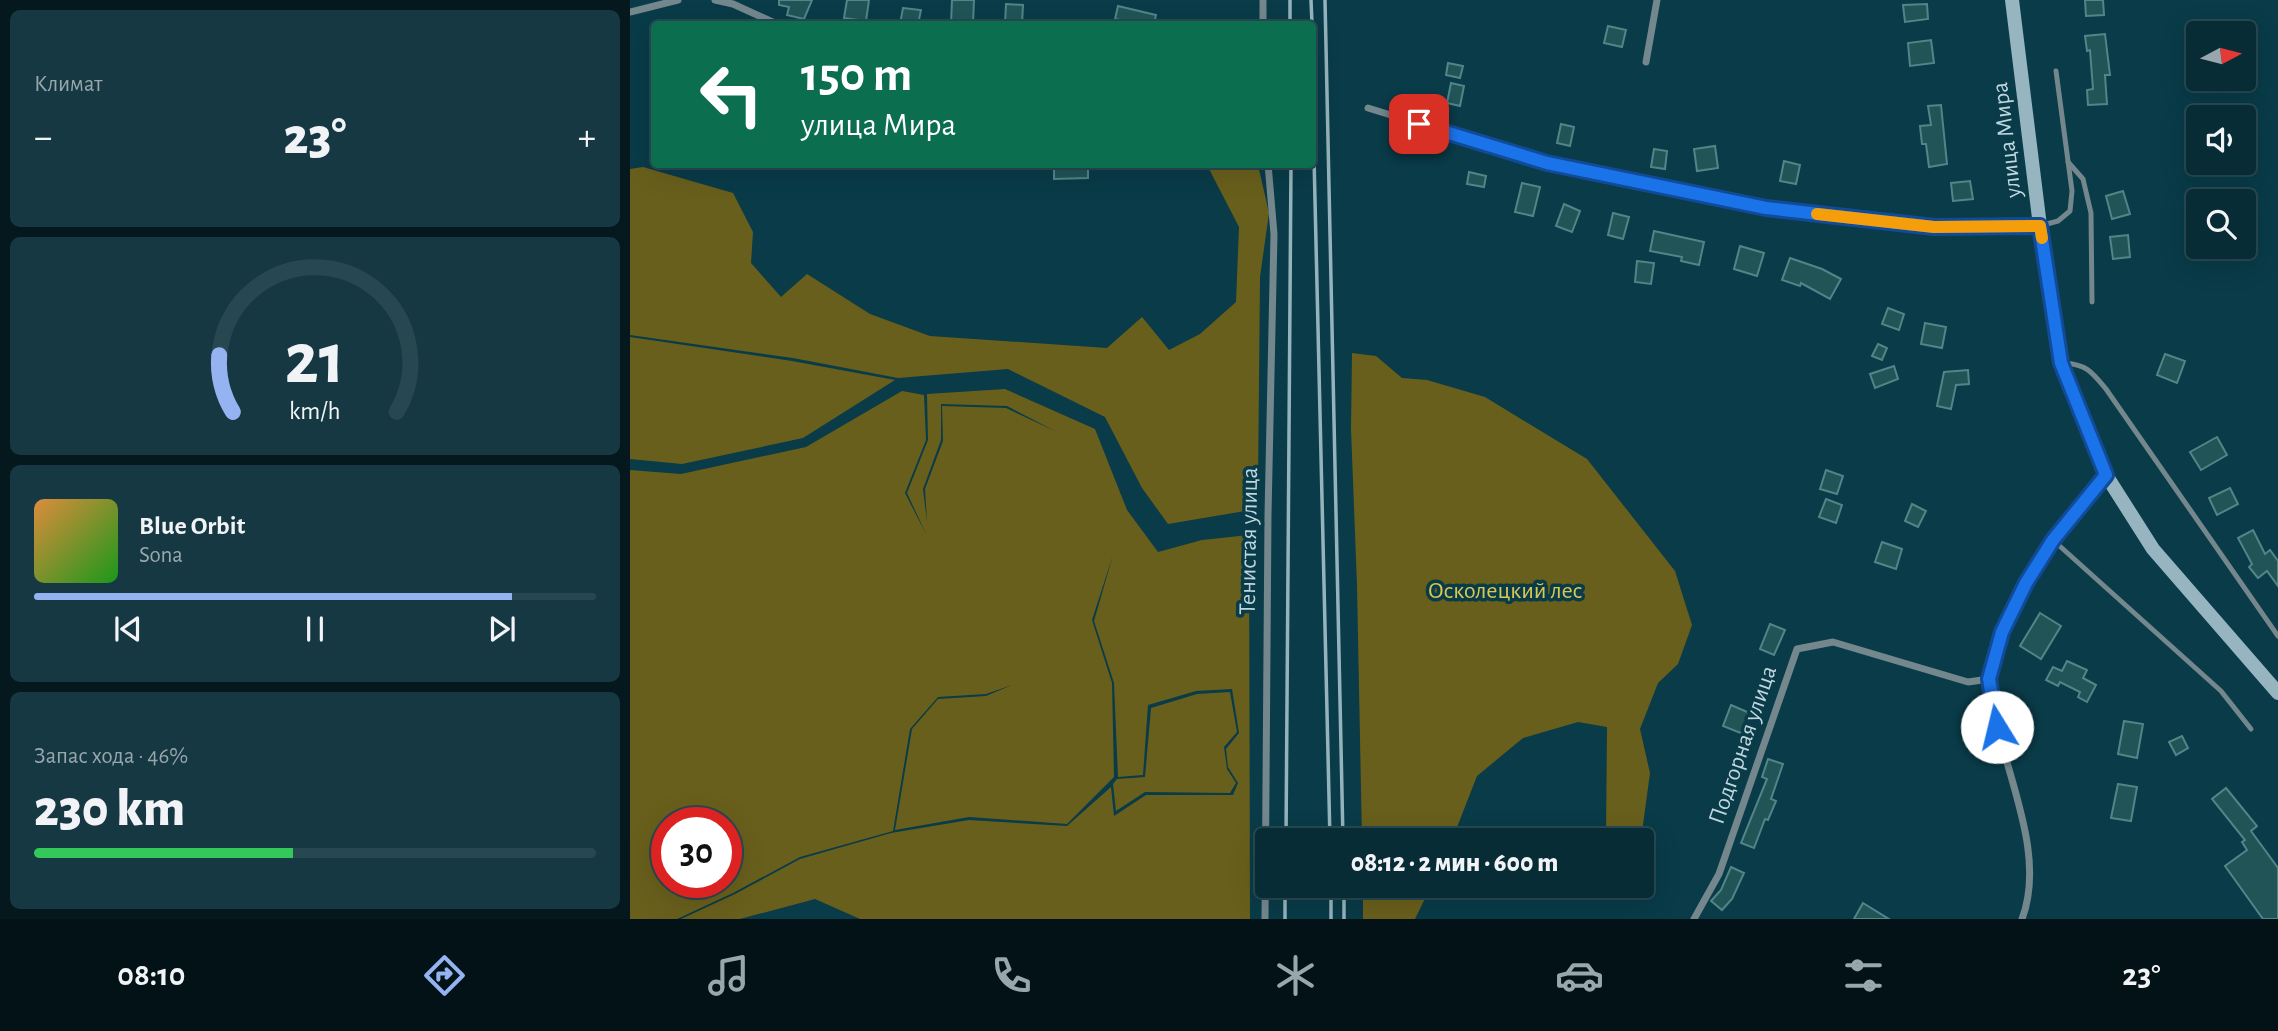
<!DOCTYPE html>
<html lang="ru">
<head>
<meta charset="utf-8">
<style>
	body { margin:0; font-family:"Alegreya Sans",sans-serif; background:#153842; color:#f1f3f6; height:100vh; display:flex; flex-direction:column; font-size:26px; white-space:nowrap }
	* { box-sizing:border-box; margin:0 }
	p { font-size:23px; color:#98a7ad }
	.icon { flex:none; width:38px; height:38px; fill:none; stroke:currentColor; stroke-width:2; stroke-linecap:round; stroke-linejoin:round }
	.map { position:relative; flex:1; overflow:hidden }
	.panel { display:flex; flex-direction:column; gap:10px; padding:10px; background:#04181e; width:630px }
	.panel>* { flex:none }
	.banner { position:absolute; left:21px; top:21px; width:665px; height:147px; border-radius:7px; box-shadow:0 7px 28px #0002,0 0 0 2px #284851; background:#0b6e4f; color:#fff; overflow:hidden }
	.needle { width:46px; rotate:83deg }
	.controls { position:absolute; left:1556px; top:21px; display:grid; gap:14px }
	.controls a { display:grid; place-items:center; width:70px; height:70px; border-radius:7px; background:#072c36; box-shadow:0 7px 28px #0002,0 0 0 2px #284851; font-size:35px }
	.speed { position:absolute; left:21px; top:807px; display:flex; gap:14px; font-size:35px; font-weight:700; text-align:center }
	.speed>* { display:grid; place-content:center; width:91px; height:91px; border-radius:50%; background:#072c36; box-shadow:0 7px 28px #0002,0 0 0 2px #284851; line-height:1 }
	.speed .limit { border:10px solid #d22; background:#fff; color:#111 }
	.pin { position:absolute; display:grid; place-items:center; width:60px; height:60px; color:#fff; margin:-30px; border-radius:14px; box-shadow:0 4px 10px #0006 }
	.me { position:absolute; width:77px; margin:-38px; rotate:351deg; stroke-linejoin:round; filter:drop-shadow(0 0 5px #0008) }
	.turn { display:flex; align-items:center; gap:24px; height:147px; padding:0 35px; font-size:32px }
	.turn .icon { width:91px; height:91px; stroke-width:2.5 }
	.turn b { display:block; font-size:49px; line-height:60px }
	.big { font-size:52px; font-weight:800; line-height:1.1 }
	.panel .card { flex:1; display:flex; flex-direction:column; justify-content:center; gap:10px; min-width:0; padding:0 24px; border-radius:10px; background:#153842 }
	.panel .dial { align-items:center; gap:0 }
	.dial svg { height:182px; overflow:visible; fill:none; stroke:#284851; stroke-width:7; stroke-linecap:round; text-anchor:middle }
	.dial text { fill:#f1f3f6; stroke:none }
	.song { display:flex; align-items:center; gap:21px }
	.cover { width:84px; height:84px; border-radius:10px; background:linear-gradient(135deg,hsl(30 70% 55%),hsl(120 70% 35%)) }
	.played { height:7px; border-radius:4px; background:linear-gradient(90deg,#95b2f1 85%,#284851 85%) }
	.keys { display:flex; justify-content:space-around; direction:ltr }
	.heat { display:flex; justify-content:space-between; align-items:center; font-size:38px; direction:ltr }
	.charge { height:10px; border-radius:5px; background:linear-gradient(90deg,#34c759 46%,#284851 0) }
	.trip { position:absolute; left:625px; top:828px; width:399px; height:70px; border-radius:7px; background:#072c36; box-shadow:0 7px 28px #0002,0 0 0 2px #284851; font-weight:800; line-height:70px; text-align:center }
	.tab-bar { display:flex; height:112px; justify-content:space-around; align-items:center; background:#031216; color:#98a7ad }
	.tab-bar .icon { width:49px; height:49px }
	.tab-bar .current { color:#95b2f1 }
	.tab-bar b { font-size:32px; color:#f1f3f6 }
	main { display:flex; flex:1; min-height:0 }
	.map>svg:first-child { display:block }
</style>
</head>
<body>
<main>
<section class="panel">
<div class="card"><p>Климат</p>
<div class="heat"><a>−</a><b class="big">23°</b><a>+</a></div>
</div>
<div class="card dial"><svg viewBox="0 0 100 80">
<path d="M14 69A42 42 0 1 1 86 69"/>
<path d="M14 69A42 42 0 0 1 8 44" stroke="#95b2f1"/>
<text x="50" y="56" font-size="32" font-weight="700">21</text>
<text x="50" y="72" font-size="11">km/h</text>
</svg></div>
<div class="card">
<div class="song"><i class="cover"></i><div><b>Blue Orbit</b><p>Sona</p></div></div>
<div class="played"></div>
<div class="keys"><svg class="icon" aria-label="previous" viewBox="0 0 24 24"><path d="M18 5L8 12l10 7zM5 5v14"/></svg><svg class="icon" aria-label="pause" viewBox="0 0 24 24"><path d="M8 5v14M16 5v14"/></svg><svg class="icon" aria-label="next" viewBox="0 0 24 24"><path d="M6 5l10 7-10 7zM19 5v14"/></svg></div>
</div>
<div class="card"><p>Запас хода · 46%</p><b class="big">230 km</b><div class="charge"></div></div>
</section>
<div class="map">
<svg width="1648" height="919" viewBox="0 0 1648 919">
	<rect width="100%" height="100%" fill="#093b48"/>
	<g fill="#695f1c" fill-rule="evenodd">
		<polygon points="577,165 628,165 639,213 630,277 628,483 621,510 538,524 512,488 475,417 378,369 268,378 163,358 0,335 0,169 13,167 103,193 123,232 121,263 151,297 177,274 240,314 300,336 477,348 512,317 539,350 570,334 606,302 609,227"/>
		<polygon points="0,337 162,361 265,380 173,438 52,464 0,459"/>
		<polygon points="722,353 746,356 772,378 797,380 855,397 957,459 1045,571 1062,625 1048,664 1028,683 1010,729 1020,773 1012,832 995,840 976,840 977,727 948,722 893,738 847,776 822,840 732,840 727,585 721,429"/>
		<path d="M375,389L465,429L497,510L528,552L572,540L619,535L620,919H230L185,899L110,919H51L105,894L170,859L261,833L339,820L437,826L481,787L484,816L516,795H603L608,783L598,767L596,749L609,733L602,689L566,691L518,705L513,775L488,777L484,683L464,621L483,555L462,620L482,683L484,777L437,824L339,817L265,830L282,729L308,699L356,696L382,685L356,694L308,697L280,729L263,831L170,857L103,893L47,919H0V470L51,474L176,447L272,391L294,395L296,440L275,493L297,536L277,493L298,440L297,394ZM311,404L377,406L425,431L376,408L312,406L313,441L295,489L297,522L293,489L311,440ZM96,822V882H37V822Z"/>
		<polygon points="600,692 607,732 594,747 597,769 606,783 600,793 515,792 486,811 483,784 487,779 515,777 521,708 567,694"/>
		<polygon points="733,886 801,886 785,919 733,919"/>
	</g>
	<g fill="#205457" stroke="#528588" stroke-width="2">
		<polygon points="149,0 182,0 174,19 157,15 159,7 149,5"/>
		<polygon points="217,0 239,0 236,21 214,18"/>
		<polygon points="322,0 344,0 343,24 321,24"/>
		<polygon points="1455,0 1473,0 1474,15 1456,16"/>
		<polygon points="376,4 393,5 392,24 375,24"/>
		<polygon points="1297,4 1298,19 1275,22 1273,5"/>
		<polygon points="488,6 526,15 524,24 510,24 485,19"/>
		<polygon points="273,8 291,10 288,24 270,24"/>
		<polygon points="978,26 996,30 992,47 974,43"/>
		<polygon points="1475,34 1480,75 1475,75 1477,104 1458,105 1457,90 1463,89 1460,50 1457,51 1455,36"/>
		<polygon points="1301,40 1304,63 1280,66 1278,43"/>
		<polygon points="818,63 833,66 830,78 816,75"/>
		<polygon points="821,83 834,86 830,106 817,103"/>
		<polygon points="1311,105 1317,164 1299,167 1296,144 1292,144 1290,126 1301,125 1298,106"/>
		<polygon points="931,124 944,127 940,146 927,143"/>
		<polygon points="1085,146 1088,168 1067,171 1064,149"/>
		<polygon points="1024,149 1037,151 1035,169 1021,167"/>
		<polygon points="1154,161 1170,165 1166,184 1150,181"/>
		<polygon points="458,166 458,178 424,179 424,167"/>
		<polygon points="839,172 856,176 854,187 837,184"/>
		<polygon points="1340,181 1343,199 1323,201 1321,183"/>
		<polygon points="892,183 910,187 903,216 885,212"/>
		<polygon points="1493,191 1500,214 1482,219 1476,196"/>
		<polygon points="934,204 950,211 942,232 926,226"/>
		<polygon points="983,213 999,217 993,239 978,235"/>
		<polygon points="1024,231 1074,242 1069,265 1051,261 1052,257 1020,251"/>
		<polygon points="1498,235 1500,257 1483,259 1480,237"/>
		<polygon points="1110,246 1134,253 1127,276 1104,269"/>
		<polygon points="1160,258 1192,269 1211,279 1200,299 1171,283 1170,286 1152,280"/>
		<polygon points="1007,261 1024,263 1021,284 1005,282"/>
		<polygon points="1258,308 1274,314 1269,330 1252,324"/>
		<polygon points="1295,323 1316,327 1312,348 1291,344"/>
		<polygon points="1248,344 1257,348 1252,360 1242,356"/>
		<polygon points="1535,354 1555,361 1547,383 1527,375"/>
		<polygon points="1264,366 1268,379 1245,388 1240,374"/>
		<polygon points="1338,370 1339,384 1326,385 1321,409 1307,406 1314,372"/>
		<polygon points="1587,437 1597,455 1571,470 1560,452"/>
		<polygon points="1196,470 1213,476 1207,494 1190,489"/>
		<polygon points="1600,488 1608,504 1587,515 1579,498"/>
		<polygon points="1196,499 1212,505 1206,523 1189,517"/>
		<polygon points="1282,504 1296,511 1288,527 1275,521"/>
		<polygon points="1623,530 1635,554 1640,550 1648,561 1648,586 1637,571 1628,578 1619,567 1622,564 1608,538"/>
		<polygon points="1252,542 1272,549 1266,569 1245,562"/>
		<polygon points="1410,613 1431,626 1411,659 1390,646"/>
		<polygon points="1140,624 1155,630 1144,655 1130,649"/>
		<polygon points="1437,661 1457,670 1453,678 1466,685 1457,702 1448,697 1450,692 1430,682 1428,686 1416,680 1423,667 1432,671"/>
		<polygon points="1101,705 1122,714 1113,734 1093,726"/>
		<polygon points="1494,721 1513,724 1507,758 1488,754"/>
		<polygon points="1552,736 1558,748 1546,755 1539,742"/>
		<polygon points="1138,759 1153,764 1141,799 1146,801 1138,820 1135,819 1124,848 1111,843 1137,779 1132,777"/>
		<polygon points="1488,784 1507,787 1501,821 1481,818"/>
		<polygon points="1596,788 1627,826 1621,831 1648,868 1648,919 1633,919 1595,866 1617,850 1612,842 1615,840 1582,799"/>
		<polygon points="1101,867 1114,873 1102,899 1092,910 1081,901 1091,890"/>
		<polygon points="1233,903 1259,919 1224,919"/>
	</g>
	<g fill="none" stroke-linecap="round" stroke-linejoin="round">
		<g stroke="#73878d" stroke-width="5">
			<polyline points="1438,162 1453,179 1461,213 1462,302"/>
			<polyline points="1413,225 1428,221 1440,211 1442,191 1426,71"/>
			<path d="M1434,363C1456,364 1462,372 1476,389L1648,636"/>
			<polyline points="1423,540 1591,691 1621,729"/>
		</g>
		<g stroke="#73878d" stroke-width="7">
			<polyline points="85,0 103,4 147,24"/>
			<polyline points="0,12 48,0"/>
			<polyline points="633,24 633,0"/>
			<polyline points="1016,62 1027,0"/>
			<polyline points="738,108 917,163 1136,208 1304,227 1409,226"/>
			<polyline points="635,919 638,515 644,234 638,164"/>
			<polyline points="1064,919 1089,874 1167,649 1203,642 1338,682 1359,679"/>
			<path d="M1392,919C1417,853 1374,772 1363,706C1362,698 1359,688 1359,680C1359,672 1364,662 1366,654C1385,585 1432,529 1476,475"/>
		</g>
		<polyline stroke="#96b5c0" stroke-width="14" points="1382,0 1410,226 1425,324 1431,363 1449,409 1476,475 1523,549 1648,693"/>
		<g stroke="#95b3bc" stroke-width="3.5">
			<polyline points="660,0 660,24"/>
			<polyline points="681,0 682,24"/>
			<polyline points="695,0 713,840"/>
			<polyline points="682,72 700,840"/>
			<polyline points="656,840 661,164"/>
			<polyline points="701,886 701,919"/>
			<polyline points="714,886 714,919"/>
			<polyline points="655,919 655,886"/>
		</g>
	</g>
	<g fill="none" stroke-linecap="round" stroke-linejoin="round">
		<defs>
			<polyline id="route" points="789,124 917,163 1136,208 1304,227 1410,226 1431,363 1476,475 1423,540 1396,583 1372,632 1359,679 1367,727"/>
		</defs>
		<use href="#route" stroke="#114b97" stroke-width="18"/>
		<use href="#route" stroke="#1a73e8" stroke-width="12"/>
		<polyline stroke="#f59e0b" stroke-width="12" points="1187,214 1304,227 1410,226 1412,238"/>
	</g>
	<g text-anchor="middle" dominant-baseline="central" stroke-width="7" stroke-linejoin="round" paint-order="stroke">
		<g font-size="24" fill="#bfd6de" stroke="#093b48">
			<text transform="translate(1377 140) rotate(-97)">улица Мира</text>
			<text transform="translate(619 541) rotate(-89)">Тенистая улица</text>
			<text transform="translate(1113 745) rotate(-71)">Подгорная улица</text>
		</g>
		<g font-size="24" fill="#d9c753" stroke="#093b48">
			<text x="875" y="591">Осколецкий лес</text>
		</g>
	</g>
</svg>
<div class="controls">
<a><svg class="needle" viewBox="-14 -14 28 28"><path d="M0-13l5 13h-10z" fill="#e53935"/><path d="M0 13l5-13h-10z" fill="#98a7ad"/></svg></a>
<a><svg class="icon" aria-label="sound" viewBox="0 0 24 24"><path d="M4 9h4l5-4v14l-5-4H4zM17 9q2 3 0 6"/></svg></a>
<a><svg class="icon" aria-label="search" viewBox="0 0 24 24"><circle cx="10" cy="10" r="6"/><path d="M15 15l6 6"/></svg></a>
</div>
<div class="speed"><div class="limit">30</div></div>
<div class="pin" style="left:789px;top:124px;background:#d93025"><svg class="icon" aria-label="arrive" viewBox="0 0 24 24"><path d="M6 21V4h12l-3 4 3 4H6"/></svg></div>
<svg class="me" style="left:1367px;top:727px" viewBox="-20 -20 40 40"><circle r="19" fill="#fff"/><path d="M0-13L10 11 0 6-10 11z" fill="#1a73e8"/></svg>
<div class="trip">08:12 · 2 мин · 600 m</div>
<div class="banner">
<div class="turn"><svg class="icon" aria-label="left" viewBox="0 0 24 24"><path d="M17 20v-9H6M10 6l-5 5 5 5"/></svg><div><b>150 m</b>улица Мира</div></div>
</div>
</div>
</main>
<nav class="tab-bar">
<b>08:10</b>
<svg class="icon current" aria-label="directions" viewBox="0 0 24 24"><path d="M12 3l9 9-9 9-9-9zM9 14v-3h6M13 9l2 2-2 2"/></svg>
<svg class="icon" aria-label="music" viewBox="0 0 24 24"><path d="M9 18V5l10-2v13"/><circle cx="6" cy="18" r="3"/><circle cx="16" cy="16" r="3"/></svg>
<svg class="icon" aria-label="phone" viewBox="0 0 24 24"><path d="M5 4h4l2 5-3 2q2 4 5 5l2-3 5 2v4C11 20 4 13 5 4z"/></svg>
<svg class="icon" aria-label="climate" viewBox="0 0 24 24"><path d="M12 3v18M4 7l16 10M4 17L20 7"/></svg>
<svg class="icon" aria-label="car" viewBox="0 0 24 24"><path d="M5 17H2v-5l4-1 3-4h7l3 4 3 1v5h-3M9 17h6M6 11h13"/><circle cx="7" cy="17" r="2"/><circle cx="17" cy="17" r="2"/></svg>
<svg class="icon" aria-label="filters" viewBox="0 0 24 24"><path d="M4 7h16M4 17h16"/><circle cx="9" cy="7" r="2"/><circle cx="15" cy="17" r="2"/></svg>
<b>23°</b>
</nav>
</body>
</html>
